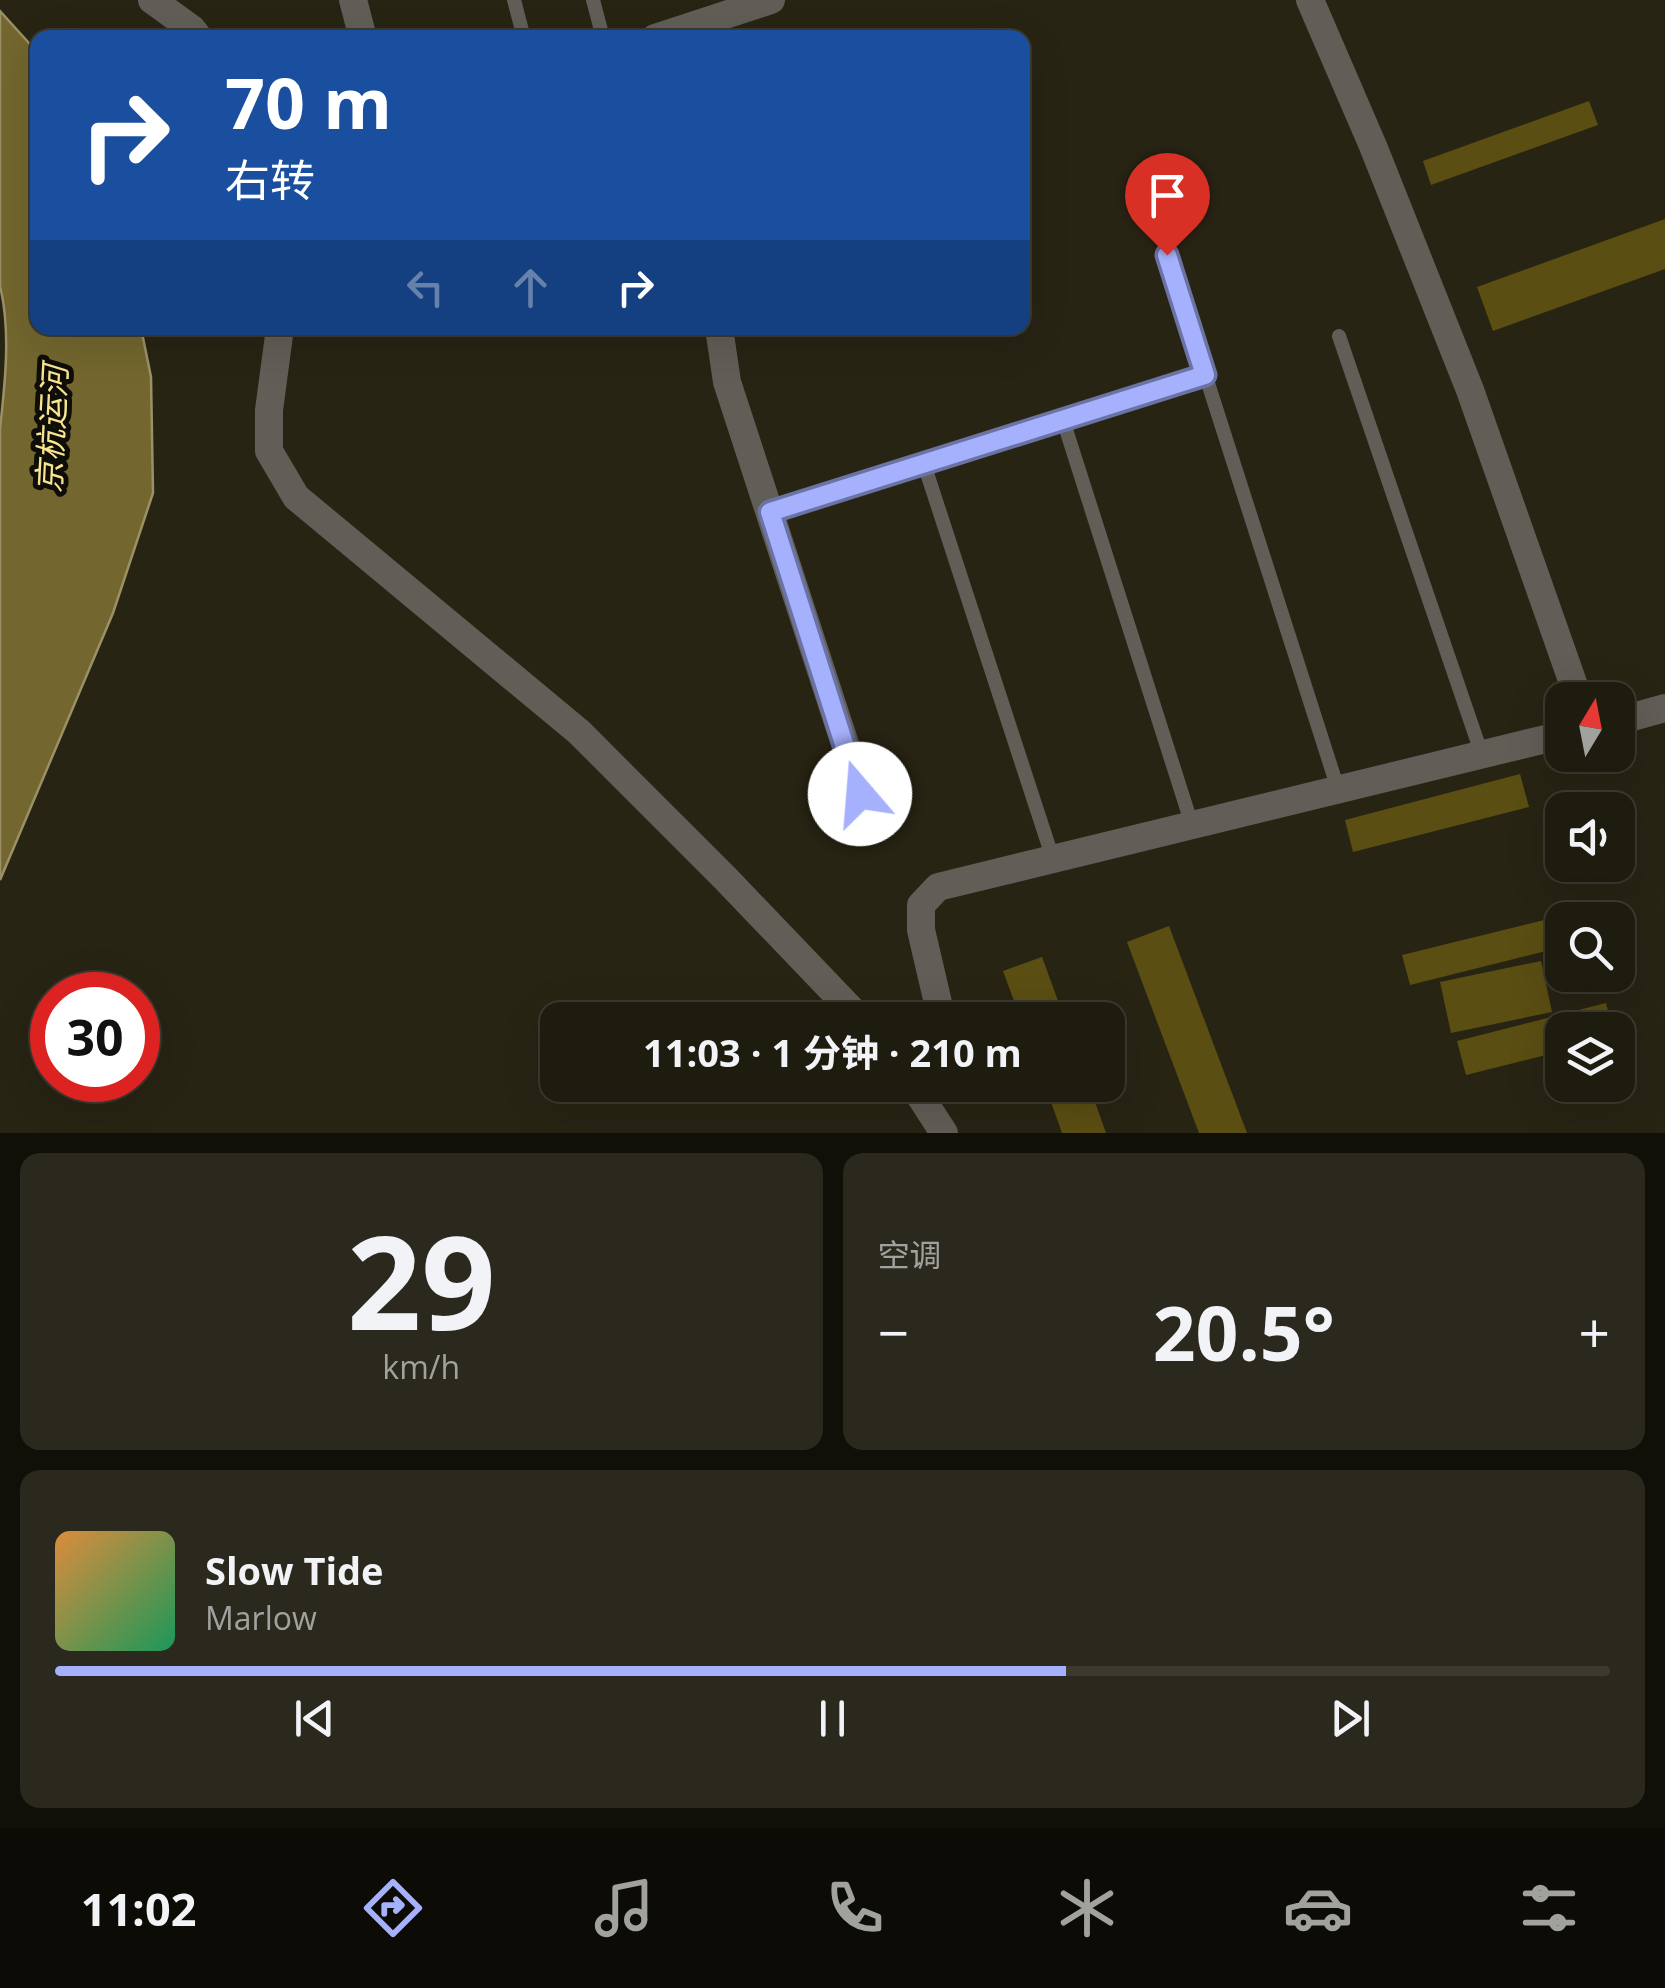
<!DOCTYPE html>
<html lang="zh">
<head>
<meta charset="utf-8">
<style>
	body { margin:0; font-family:"Open Sans","Noto Sans SC",sans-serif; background:#2b281d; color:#f1f3f6; height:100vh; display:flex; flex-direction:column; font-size:38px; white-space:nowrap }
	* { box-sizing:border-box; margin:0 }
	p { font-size:32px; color:#a1a19e }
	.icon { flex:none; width:55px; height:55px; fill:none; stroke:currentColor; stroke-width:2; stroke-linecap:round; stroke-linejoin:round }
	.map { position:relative; height:1133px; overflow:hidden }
	.sheet { display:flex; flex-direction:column; gap:20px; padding:20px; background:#100f08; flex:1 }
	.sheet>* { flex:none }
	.top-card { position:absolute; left:30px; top:30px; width:1000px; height:305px; border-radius:20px; box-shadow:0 10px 40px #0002,0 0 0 2px #3c392f; background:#1a4fa0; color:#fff; overflow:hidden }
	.needle { width:65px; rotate:10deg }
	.fabs { position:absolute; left:1545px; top:682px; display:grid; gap:20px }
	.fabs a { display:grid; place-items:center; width:90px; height:90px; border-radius:20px; background:#1e1b0f; box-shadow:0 10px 40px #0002,0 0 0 2px #3c392f; font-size:50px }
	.speed { position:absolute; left:30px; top:972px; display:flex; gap:20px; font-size:50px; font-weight:700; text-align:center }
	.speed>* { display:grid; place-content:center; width:130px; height:130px; border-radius:50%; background:#1e1b0f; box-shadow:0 10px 40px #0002,0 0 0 2px #3c392f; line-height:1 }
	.speed .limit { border:15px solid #d22; background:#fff; color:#111 }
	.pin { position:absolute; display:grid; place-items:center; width:85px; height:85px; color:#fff; margin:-102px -42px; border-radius:50% 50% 50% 0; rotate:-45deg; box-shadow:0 0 10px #0007 }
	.pin .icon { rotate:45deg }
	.me { position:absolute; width:110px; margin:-55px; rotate:342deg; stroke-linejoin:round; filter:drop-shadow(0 0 8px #0008) }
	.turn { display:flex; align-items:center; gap:35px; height:210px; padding:0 30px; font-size:45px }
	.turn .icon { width:130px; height:130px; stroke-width:2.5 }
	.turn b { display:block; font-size:70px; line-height:85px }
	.lanes { display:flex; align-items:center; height:95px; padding:0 30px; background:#0003; justify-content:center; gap:50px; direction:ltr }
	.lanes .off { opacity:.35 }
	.big { font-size:75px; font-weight:700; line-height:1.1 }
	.sheet .tile { flex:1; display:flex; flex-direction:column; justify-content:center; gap:15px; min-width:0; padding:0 35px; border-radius:20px; background:#2b281d }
	.sheet .dial { align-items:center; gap:0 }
	.dial b { font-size:130px; line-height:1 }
	.song { display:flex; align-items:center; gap:30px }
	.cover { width:120px; height:120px; border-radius:15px; background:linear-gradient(135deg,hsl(30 70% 55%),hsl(150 70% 35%)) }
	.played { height:10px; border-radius:5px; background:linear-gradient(90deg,#a5b1fc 65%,#3c392f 65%) }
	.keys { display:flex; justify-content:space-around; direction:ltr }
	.heat { display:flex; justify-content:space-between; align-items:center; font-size:55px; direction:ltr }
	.sheet .tiles { flex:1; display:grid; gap:20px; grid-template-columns:1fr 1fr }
	.tile:last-child { grid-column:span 2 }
	.trip { position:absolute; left:540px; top:1002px; width:585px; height:100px; border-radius:20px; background:#1e1b0f; box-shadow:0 10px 40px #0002,0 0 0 2px #3c392f; font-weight:700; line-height:100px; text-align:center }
	.tab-bar { display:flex; height:160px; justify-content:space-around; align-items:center; background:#0c0b06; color:#a1a19e }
	.tab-bar .icon { width:70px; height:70px }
	.tab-bar .current { color:#a5b1fc }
	.tab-bar b { font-size:45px; color:#f1f3f6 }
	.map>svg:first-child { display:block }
</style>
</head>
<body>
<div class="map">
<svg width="1665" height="1133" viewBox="0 0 1665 1133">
	<rect width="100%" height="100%" fill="#282414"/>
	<path fill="#73662e" stroke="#9a9166" stroke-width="2.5" d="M0,11L37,52L38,328H141L151,377L153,493L113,613L0,880V429C5,384 11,330 0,286Z"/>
	<g fill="#5b4e13">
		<polygon points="1589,101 1598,125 1431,185 1423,161"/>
		<polygon points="1665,219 1665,269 1493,331 1477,287"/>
		<polygon points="1520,774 1529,807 1353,852 1345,820"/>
		<polygon points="1622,901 1630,930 1618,934 1618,920 1562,920 1562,947 1410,985 1402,955"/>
		<polygon points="1169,926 1247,1133 1199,1133 1127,942"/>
		<polygon points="1042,957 1065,1020 1021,1020 1003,971"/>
		<polygon points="1541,961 1552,1012 1451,1033 1440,982"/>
		<polygon points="1606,1003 1613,1030 1562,1030 1562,1051 1466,1075 1457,1041"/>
		<polygon points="1045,1085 1089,1085 1106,1133 1062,1133"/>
	</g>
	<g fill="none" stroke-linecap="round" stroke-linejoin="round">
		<g stroke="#605e56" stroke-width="14">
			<polyline points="514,0 524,38"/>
			<polyline points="593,0 603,38"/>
			<polyline points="1167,255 1338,789"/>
			<polyline points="1339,336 1482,755"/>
			<polyline points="1063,420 1192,825"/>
			<polyline points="924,464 1053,859"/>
			<polyline points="770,513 1205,375"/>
		</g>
		<g stroke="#605e56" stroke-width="28">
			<polyline points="152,0 192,29 199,38"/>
			<polyline points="353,0 363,38"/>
			<polyline points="1310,0 1373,146 1470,390 1579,700"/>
			<polyline points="655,38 771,0"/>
			<polyline points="280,328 269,410 269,451 296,497 579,732 726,879 861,1020"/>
			<polyline points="719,328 727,382 861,793"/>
			<polyline points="1618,721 1665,708"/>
			<polyline points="942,1020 921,930 921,905 938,887 1562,735"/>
			<polyline points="913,1085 944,1133"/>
		</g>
	</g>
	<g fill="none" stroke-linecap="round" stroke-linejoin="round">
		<defs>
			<polyline id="route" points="860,794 770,512 1205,375 1167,255"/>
		</defs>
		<use href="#route" stroke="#6b73a4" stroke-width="25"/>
		<use href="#route" stroke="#a5b1fc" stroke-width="18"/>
	</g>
	<g text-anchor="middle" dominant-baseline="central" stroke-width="10" stroke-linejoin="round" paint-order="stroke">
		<g font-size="32" font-style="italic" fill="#f9e590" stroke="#0f0d07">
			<text transform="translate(51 429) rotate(-87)">京杭运河</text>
		</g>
	</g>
</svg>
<div class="fabs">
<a><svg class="needle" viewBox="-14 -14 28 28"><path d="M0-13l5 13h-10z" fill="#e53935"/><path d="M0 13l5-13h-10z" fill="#a1a19e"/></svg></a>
<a><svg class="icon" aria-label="sound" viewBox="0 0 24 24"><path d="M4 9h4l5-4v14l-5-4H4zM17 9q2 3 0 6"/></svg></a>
<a><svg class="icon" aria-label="search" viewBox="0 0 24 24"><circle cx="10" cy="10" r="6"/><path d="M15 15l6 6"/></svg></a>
<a><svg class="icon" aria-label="layers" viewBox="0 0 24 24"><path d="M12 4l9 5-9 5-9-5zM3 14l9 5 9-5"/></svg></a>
</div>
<div class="speed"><div class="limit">30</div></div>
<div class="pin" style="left:1167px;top:255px;background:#d93025"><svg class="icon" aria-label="arrive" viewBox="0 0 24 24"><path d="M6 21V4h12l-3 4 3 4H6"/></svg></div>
<svg class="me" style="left:860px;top:794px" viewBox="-20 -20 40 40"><circle r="19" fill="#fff"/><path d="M0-13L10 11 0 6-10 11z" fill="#a5b1fc"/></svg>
<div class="trip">11:03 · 1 分钟 · 210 m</div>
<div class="top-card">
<div class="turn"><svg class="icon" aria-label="right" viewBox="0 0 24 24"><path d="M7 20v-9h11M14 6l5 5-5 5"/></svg><div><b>70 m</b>右转</div></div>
<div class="lanes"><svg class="icon off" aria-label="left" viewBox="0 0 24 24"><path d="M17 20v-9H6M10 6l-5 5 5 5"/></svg><svg class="icon off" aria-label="ahead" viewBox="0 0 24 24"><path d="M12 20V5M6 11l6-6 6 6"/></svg><svg class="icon" aria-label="right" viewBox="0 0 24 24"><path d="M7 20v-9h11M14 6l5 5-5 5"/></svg></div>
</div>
</div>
<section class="sheet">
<div class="tiles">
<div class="tile dial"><b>29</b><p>km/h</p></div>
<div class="tile"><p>空调</p>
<div class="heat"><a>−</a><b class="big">20.5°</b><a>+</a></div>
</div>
<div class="tile">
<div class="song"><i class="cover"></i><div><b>Slow Tide</b><p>Marlow</p></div></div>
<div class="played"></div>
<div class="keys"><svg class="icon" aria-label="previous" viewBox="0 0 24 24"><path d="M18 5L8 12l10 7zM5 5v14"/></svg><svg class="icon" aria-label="pause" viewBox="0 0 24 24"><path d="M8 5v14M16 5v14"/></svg><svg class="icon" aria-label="next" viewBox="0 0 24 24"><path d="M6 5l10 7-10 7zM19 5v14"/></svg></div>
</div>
</div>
</section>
<nav class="tab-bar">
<b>11:02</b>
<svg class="icon current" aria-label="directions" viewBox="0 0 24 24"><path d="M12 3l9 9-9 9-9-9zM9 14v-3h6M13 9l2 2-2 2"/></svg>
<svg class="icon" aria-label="music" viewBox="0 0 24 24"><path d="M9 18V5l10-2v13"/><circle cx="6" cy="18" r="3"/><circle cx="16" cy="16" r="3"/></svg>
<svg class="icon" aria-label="phone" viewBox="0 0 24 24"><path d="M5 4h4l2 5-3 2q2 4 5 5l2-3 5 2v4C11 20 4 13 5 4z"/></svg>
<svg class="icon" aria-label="climate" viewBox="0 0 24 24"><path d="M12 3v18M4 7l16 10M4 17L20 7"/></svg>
<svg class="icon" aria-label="car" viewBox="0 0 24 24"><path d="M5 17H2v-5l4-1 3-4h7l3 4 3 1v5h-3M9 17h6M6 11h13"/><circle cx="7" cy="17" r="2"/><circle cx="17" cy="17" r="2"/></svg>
<svg class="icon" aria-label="filters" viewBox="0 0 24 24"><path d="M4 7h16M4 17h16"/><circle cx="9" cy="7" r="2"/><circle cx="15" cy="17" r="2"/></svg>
</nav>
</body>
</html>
